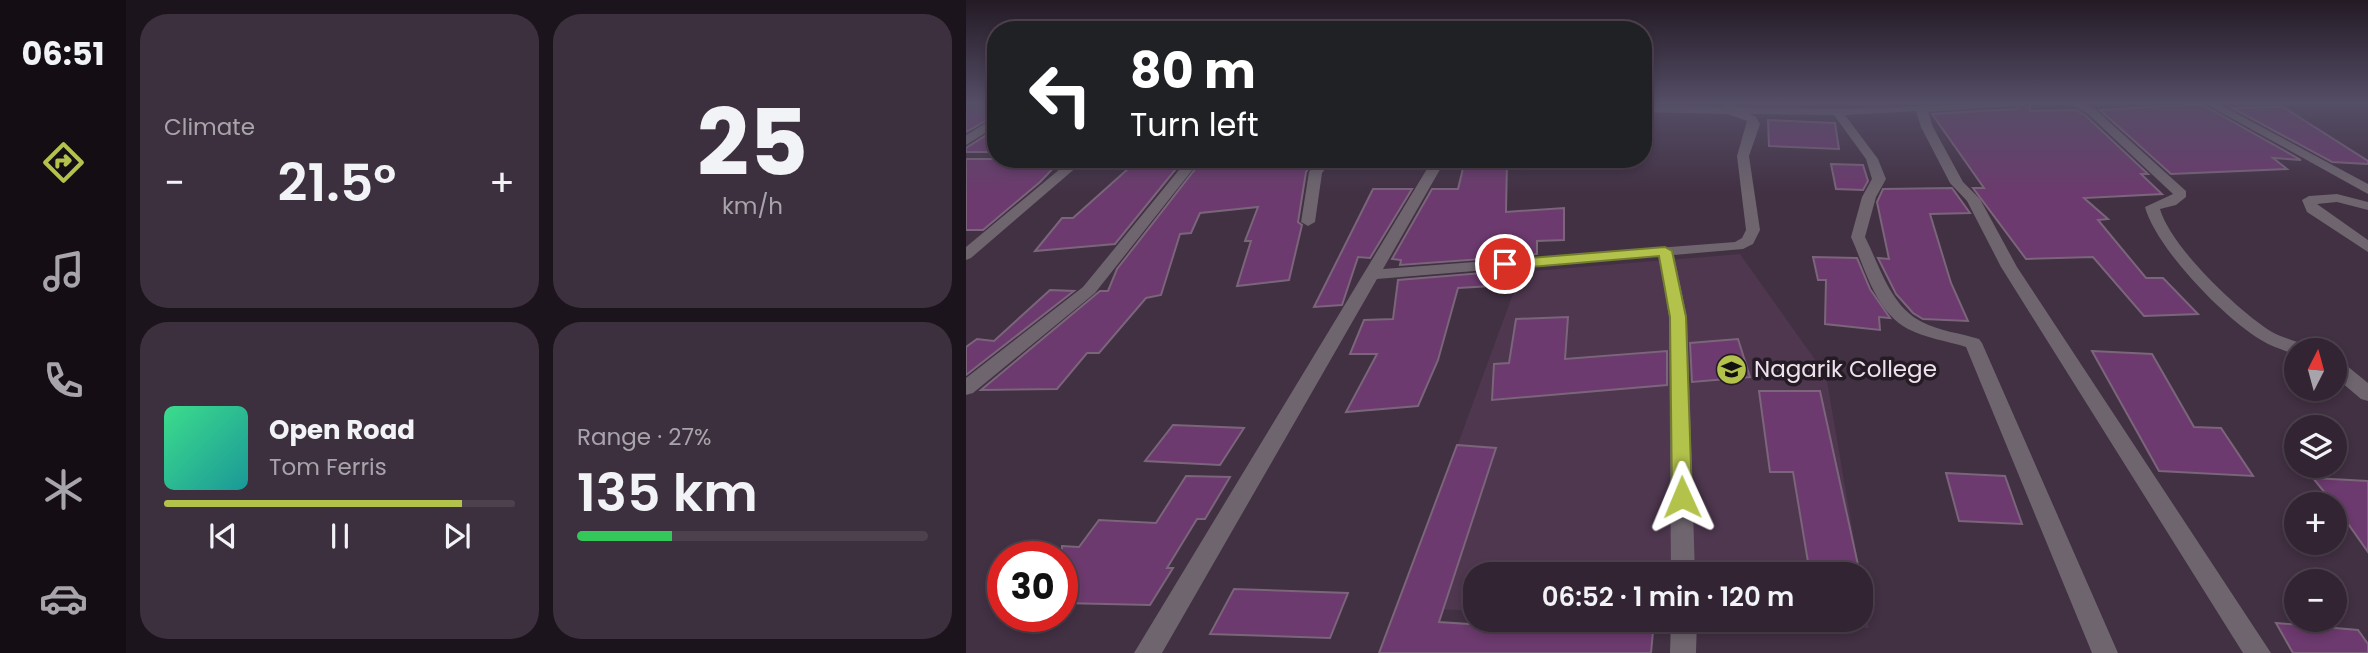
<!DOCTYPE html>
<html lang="en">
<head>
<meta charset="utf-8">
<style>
	body { margin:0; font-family:Poppins,sans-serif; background:#3d303e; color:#f1f3f6; height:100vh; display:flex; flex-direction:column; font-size:26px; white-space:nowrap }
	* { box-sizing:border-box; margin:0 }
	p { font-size:23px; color:#a8a4ac }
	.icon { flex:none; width:38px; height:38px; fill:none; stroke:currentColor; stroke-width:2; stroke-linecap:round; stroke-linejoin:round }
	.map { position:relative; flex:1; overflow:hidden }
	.panel { display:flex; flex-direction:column; gap:14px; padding:14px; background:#1c141c; width:840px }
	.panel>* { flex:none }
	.top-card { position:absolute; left:21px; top:21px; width:665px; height:147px; border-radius:28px; box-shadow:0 4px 10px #0003,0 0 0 2px #4d414d; background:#202124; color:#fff; overflow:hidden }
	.needle { width:46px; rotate:6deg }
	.controls { position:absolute; left:1318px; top:338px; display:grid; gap:14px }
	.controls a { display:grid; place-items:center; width:63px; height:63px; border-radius:50%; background:#322432; box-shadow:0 4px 10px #0003,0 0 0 2px #4d414d; font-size:35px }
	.speed { position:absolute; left:21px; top:541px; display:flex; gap:14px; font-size:35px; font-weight:700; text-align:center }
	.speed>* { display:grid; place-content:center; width:91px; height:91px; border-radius:50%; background:#322432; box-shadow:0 4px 10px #0003,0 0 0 2px #4d414d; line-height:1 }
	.speed .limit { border:10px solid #d22; background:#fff; color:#111 }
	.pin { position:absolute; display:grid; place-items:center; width:60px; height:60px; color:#fff; margin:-30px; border:4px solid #fff; border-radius:50%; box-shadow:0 2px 7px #0007 }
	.me { position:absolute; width:77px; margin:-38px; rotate:359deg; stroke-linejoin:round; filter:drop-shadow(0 0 5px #0008) }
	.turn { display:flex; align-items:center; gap:24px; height:147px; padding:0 28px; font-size:32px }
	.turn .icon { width:91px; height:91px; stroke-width:2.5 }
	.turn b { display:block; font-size:49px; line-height:60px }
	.big { font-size:52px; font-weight:600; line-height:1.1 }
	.panel .tile { flex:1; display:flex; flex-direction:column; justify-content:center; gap:10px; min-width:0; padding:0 24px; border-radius:28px; background:#3d303e }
	.panel .dial { align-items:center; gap:0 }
	.dial b { font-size:91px; line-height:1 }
	.song { display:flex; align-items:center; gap:21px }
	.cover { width:84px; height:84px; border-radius:10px; background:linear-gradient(135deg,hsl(150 70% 55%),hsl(180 70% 35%)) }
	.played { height:7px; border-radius:4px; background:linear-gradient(90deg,#b3c24b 85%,#4d414d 85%) }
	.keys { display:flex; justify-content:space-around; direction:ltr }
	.heat { display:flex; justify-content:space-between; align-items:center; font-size:38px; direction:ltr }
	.charge { height:10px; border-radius:5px; background:linear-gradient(90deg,#34c759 27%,#4d414d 0) }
	.panel .tiles { flex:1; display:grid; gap:14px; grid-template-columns:repeat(2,1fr) }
	.trip { position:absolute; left:497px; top:562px; width:410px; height:70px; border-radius:28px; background:#322432; box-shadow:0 4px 10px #0003,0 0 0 2px #4d414d; font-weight:600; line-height:70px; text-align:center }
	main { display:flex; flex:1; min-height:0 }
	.tab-bar { display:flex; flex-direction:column; width:126px; justify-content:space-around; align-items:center; background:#140e14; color:#a8a4ac }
	.tab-bar .icon { width:49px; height:49px }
	.tab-bar .current { color:#b3c24b }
	.tab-bar b { font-size:32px; color:#f1f3f6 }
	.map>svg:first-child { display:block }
</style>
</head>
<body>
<main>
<nav class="tab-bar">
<b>06:51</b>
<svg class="icon current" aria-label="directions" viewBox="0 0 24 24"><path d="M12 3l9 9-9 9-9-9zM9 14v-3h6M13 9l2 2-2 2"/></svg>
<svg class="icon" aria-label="music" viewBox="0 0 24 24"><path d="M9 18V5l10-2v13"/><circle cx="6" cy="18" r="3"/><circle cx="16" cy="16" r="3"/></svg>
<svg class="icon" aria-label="phone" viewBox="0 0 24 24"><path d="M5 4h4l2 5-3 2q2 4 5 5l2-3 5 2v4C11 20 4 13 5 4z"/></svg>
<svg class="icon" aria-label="climate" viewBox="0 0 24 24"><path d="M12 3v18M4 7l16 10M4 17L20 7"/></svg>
<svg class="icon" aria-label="car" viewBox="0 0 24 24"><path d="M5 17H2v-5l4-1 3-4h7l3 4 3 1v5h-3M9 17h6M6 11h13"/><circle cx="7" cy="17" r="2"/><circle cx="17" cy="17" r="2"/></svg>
</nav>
<section class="panel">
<div class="tiles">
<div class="tile"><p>Climate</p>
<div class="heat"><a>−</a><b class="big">21.5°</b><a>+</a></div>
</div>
<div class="tile dial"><b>25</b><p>km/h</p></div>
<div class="tile">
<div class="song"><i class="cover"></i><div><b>Open Road</b><p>Tom Ferris</p></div></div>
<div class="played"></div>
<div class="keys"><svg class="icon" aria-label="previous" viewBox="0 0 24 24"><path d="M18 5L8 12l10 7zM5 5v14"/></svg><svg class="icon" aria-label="pause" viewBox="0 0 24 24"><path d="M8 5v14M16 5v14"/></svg><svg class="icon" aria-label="next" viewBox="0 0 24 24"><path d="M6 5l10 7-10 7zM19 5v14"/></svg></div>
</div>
<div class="tile"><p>Range · 27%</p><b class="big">135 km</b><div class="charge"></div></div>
</div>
</section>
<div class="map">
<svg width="1402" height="653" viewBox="0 0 1402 653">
	<rect width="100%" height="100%" fill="#423043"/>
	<g fill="#4e374f">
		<polygon points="774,254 860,375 894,574 509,574 509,611 432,607 555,272"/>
		<polygon points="894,578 903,628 714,620 894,620"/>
	</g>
	<g fill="#6c3a6e" stroke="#7a657a" stroke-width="2">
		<polygon points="0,103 30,103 30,115 0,132"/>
		<polygon points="1057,103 1064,103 1064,111 1110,110 1119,115 1182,174 1175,174 1196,194 1118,198 1142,219 1132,220 1180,278 1197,278 1232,314 1178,316 1127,257 1060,259 1007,188 1018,188 966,114 1050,109"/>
		<polygon points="1236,104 1237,105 1335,160 1307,158 1321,169 1205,174 1134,110"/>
		<polygon points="1317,107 1402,161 1402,164 1366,162 1266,108"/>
		<polygon points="802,120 869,123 873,149 803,146"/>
		<polygon points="30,129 30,152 0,152 0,148"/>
		<polygon points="0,159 96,159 74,182 17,230 0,230"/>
		<polygon points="173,159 218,159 149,244 69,251 96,218 107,218"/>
		<polygon points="237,159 350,159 340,172 332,222 336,225 323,280 271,286 285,241 279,241 292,207 234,213 225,233 214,234 195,295 180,298 133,353 121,353 91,389 15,390 134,291 142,291 151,269"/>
		<polygon points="511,159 541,159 540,212 598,208 598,240 571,241 571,254 558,256 434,265 435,260 426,259 466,189 492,189 499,160"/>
		<polygon points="865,164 897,165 902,181 897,190 870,189"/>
		<polygon points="986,188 1004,213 964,214 985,283 1002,321 957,319 947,313 930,294 912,258 923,259 911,202 917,189"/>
		<polygon points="407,189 446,189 404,258 392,257 376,305 348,307"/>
		<polygon points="847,257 891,258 904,289 924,318 913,317 914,330 859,324 860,280 852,280"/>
		<polygon points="528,272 526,286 492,288 472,360 452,406 380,412 411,354 384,354 398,320 427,319 432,280"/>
		<polygon points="84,290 108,291 0,375 0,347 11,339 28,341"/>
		<polygon points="602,317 599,359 701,351 701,385 526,400 528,364 543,363 550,319"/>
		<polygon points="772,339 784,377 726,382 724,343"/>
		<polygon points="1126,351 1186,354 1228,427 1255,428 1287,476 1193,471"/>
		<polygon points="793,391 854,391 894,574 844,574 827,472 804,472"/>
		<polygon points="207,425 278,428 254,465 179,461"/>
		<polygon points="491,445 530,448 473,622 577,629 579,620 688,620 685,653 413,653"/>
		<polygon points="980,473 1039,476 1056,524 993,521"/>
		<polygon points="220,476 264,477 239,519 231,519 201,568 207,568 184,605 96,603 96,546 113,547 133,520 190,523"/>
		<polygon points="1347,478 1402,481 1402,552 1368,504"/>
		<polygon points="268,589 382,593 364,638 244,634"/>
		<polygon points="1310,623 1392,630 1402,644 1402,653 1327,653"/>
	</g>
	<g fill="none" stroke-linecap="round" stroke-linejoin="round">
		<g fill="#6e656e" fill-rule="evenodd">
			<path d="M761,103H771L770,107L871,109L1055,103L1050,106L962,112L967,127L997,182L1014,199L1051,267L1305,653H1277L1035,267L1001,201L984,183L955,127L950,111L879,115L912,159L920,179L910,197L899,237C914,266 924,306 956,322C973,331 994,333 1013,339L1016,343L1152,653H1126L1000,347C981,341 959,338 942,329C909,311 899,268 885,237L896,197L906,179L900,159L868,115L784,114L790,117L794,124L783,156L794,230L787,244L777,249L708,255L721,317L729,574H705L703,317L693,256L411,279L196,653H168L467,159H480L417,269L769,242L776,238L780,230L771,156L781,121L762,114L677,112V106L759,107Z"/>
			<path d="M1102,103H1115L1129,109L1220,191V197L1210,205L1194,209C1205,247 1272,311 1306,332C1317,338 1330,341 1341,346L1344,350H1330V355C1318,350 1306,347 1295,340C1258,318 1190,248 1179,207L1207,194L1121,113Z"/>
			<polygon points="1238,103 1251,103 1402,184 1402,194"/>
			<polygon points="30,117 30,126 0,145 0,135"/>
			<polygon points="106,159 120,159 5,258 0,260 0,247"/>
			<polygon points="222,159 235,159 129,293 7,393 0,395 0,378 117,287"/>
			<polygon points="354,159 367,159 356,173 349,222 342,226 335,222 343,172"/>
			<polygon points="1371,194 1402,202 1402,210 1371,202 1351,204 1402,240 1402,252 1341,212 1336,200 1343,196"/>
			<polygon points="1368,359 1375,361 1402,383 1402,401 1395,399 1368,376"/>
			<polygon points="705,620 731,620 730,653 704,653"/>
		</g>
	</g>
	<linearGradient id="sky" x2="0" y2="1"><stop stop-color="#241a25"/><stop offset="0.53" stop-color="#544e66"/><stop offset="1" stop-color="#544e66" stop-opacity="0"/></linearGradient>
	<rect width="1402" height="194" fill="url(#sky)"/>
	<polygon fill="#b3c24b" stroke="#747e31" stroke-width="2" points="699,247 706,251 720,317 726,497 723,503 709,503 706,497 704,317 693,256 539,269 532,264 539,260"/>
	<defs>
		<symbol id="university-disc" viewBox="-11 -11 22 22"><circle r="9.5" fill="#b3c24b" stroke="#241b24"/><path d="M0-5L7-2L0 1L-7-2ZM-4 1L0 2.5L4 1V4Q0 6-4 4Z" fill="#111"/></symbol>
	</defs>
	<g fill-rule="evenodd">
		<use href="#university-disc" x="748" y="352" width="35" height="35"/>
	</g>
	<g text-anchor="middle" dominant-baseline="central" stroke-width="7" stroke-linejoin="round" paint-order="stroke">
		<g font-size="23" fill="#eee2ee" stroke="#241b24" text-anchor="start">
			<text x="788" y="369">Nagarik College</text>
		</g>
	</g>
</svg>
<div class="controls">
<a><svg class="needle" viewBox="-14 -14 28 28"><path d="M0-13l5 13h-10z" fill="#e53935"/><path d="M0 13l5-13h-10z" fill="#a8a4ac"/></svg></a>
<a><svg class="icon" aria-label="layers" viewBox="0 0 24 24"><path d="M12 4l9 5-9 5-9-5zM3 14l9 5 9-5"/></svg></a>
<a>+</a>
<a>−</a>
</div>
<div class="speed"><div class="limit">30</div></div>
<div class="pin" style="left:539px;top:264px;background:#d93025"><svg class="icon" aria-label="arrive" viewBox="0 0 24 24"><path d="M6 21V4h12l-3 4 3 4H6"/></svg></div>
<svg class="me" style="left:716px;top:497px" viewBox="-20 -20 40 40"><path d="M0-17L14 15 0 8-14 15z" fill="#b3c24b" stroke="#fff" stroke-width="4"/></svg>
<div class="trip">06:52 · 1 min · 120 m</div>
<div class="top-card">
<div class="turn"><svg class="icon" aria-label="left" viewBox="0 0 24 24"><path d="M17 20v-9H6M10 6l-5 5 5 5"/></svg><div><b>80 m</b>Turn left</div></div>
</div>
</div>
</main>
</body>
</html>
